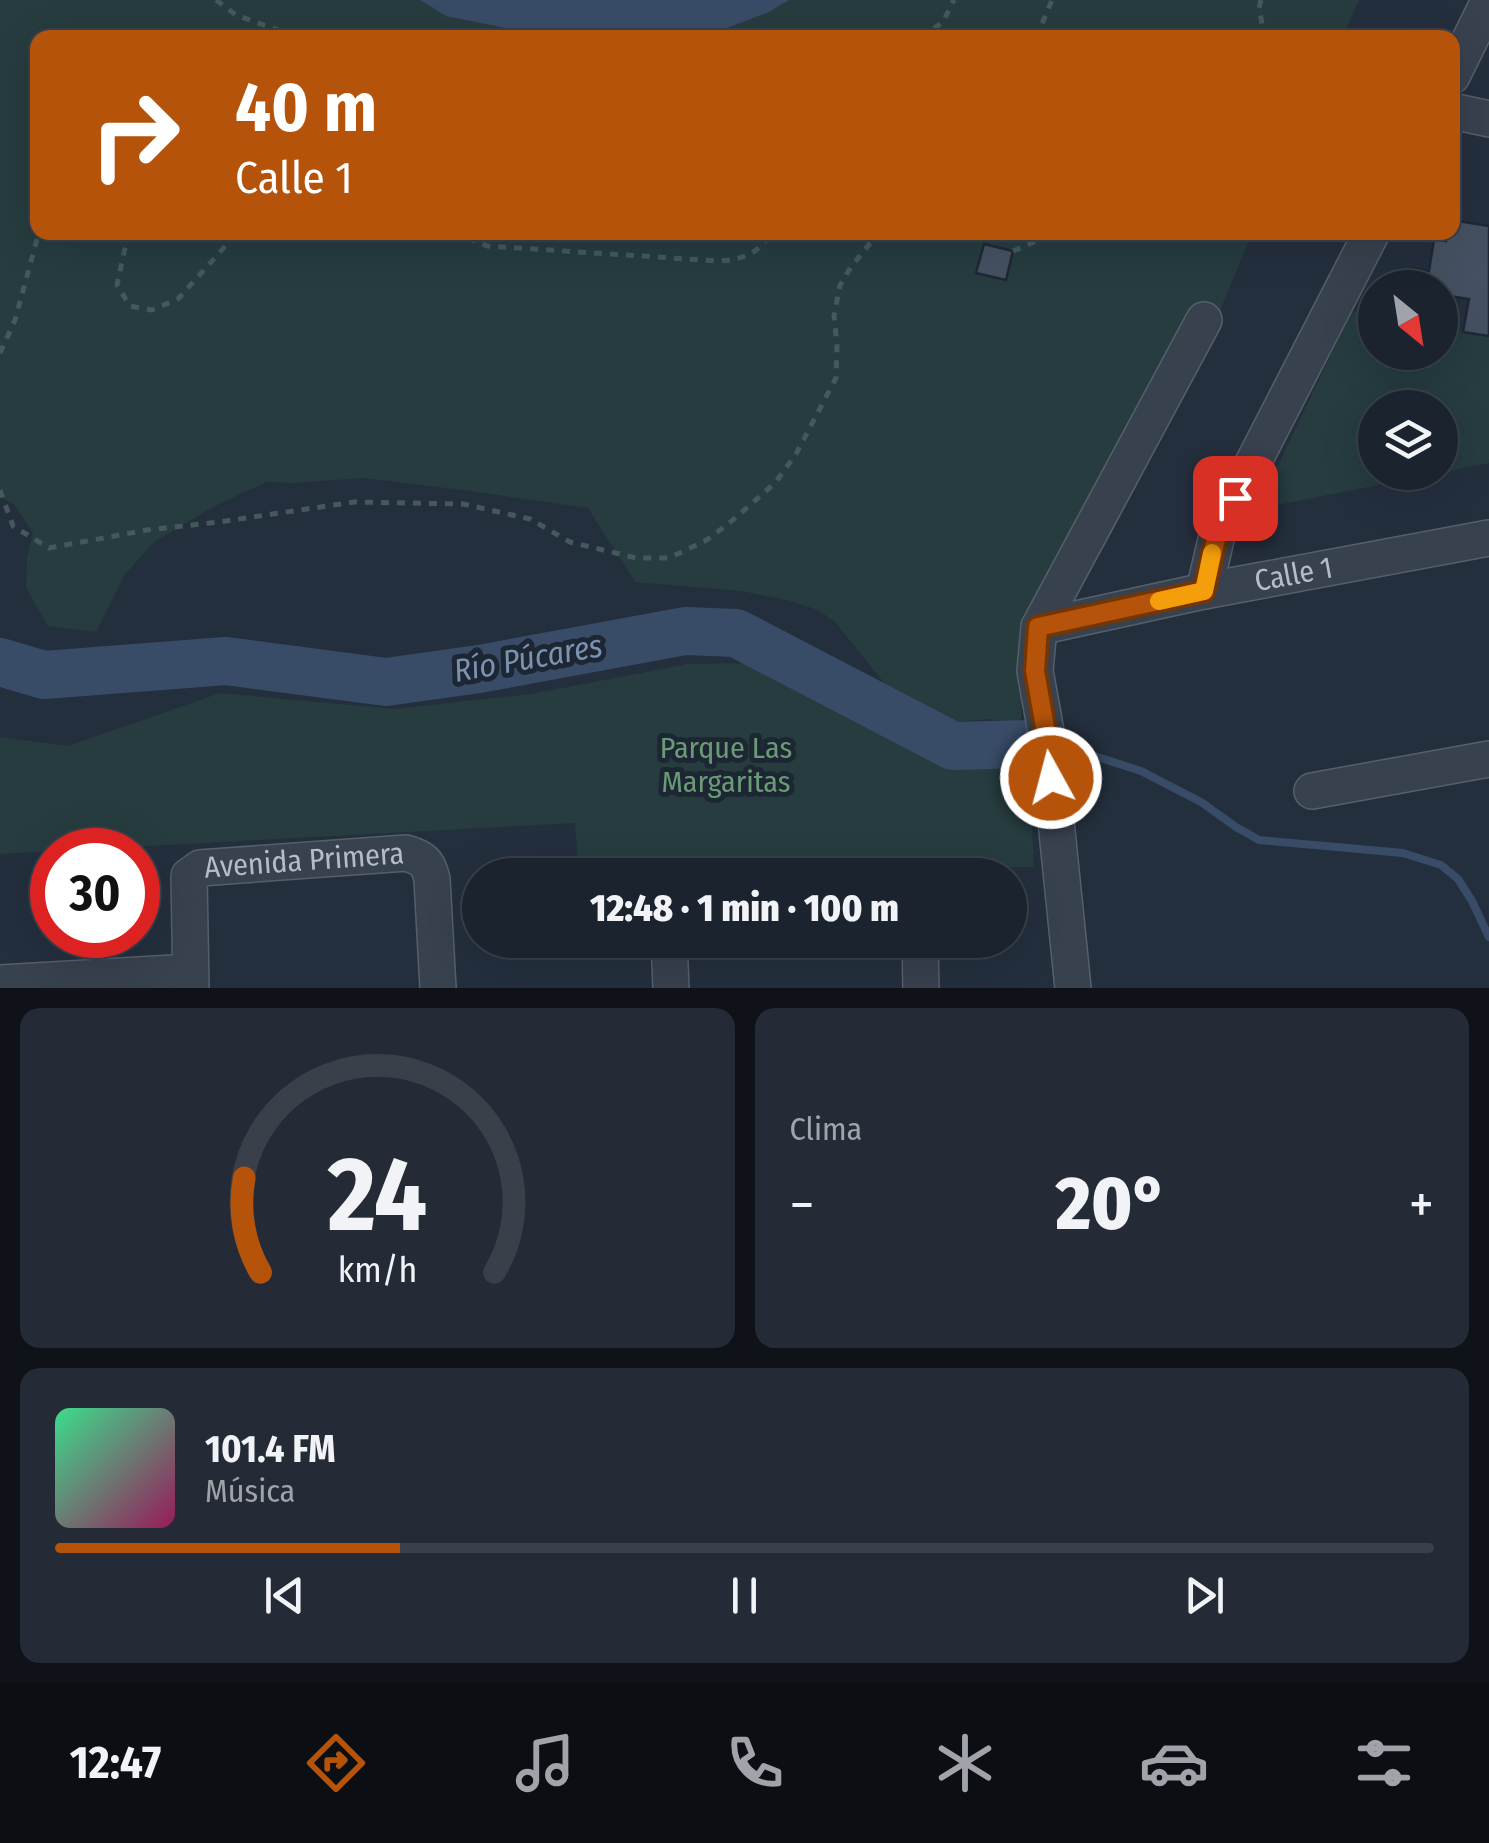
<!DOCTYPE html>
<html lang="es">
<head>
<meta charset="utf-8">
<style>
	body { margin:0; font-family:"Fira Sans Condensed",sans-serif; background:#242b36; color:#f1f3f6; height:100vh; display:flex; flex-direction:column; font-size:38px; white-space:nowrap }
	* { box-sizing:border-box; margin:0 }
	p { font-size:32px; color:#a0a4aa }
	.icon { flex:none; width:55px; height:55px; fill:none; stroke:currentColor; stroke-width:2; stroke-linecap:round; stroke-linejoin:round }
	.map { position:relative; height:988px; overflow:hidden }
	.drawer { display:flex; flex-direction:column; gap:20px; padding:20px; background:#0f1319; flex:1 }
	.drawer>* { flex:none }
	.banner { position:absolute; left:30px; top:30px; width:1430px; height:210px; border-radius:20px; box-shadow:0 10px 40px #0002,0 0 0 2px #39404a; background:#b45309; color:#fff; overflow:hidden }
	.needle { width:65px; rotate:150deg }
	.controls { position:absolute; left:1358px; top:270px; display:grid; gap:20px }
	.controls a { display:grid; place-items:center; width:100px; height:100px; border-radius:50%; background:#1b232e; box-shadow:0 10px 40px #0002,0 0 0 2px #39404a; font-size:50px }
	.speed { position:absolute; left:30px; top:828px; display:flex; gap:20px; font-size:50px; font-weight:700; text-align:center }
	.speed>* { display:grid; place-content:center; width:130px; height:130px; border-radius:50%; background:#1b232e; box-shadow:0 10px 40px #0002,0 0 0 2px #39404a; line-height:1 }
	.speed .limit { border:15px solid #d22; background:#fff; color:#111 }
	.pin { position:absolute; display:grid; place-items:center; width:85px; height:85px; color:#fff; margin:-42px; border-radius:20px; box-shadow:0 5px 15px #0006 }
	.me { position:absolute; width:110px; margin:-55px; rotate:353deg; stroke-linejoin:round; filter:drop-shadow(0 0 8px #0008) }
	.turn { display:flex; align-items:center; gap:35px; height:210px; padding:0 40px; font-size:45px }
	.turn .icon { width:130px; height:130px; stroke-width:2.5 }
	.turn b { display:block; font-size:70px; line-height:85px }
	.big { font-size:75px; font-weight:800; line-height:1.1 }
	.drawer .tile { flex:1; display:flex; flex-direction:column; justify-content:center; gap:15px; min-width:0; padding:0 35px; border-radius:20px; background:#242b36 }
	.drawer .dial { align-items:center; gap:0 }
	.dial svg { height:260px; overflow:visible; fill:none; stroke:#39404a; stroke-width:7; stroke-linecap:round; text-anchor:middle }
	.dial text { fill:#f1f3f6; stroke:none }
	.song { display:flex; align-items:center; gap:30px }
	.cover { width:120px; height:120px; border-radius:15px; background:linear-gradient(135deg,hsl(150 70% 55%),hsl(330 70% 35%)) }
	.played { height:10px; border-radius:5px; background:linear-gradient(90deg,#b45309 25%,#39404a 25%) }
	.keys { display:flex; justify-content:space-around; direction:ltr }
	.heat { display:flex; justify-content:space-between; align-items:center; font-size:55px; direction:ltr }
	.drawer .tiles { flex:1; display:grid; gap:20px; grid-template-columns:1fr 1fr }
	.tile:last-child { grid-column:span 2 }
	.trip { position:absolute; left:462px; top:858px; width:565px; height:100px; border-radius:50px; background:#1b232e; box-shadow:0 10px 40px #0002,0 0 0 2px #39404a; font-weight:800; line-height:100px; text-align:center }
	.dock { display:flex; height:160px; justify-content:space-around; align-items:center; background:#0b0e12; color:#a0a4aa }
	.dock .icon { width:70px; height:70px }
	.dock .selected { color:#b45309 }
	.dock b { font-size:45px; color:#f1f3f6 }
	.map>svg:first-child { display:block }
</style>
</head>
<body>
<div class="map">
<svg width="1489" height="988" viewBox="0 0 1489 988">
	<rect width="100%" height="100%" fill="#242f3e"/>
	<g fill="#263c3f" fill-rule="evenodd">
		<polygon points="0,0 1359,0 1342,38 38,38 38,232 1252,233 1189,386 1104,548 1073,541 1022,633 1021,723 989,719 959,722 889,689 835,622 818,610 787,600 741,591 635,582 588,508 471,491 363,478 294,483 266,482 211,508 154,542 125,574 96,632 48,626 26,588 27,558 33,533 15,505 0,497"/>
		<path d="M1352,311L1375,315V352H1440V328L1489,336V463L1257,509ZM1375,408H1440V472H1375Z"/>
		<polygon points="751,663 922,751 1029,769 1034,867 579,870 575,823 0,854 0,737 68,746 220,693 394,709 531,694 688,664"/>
	</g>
	<polygon fill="#394c67" points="420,0 789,0 769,12 700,38 550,37 446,16"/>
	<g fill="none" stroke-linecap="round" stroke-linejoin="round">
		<polyline stroke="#394c67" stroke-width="8" points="1063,746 1141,771 1201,802 1236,827 1259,840 1403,853 1441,865 1458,879 1472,901 1489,937"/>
		<polyline stroke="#394c67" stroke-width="48" points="0,662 44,675 226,661 386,682 479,669 685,631 736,633 953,746 1031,744"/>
	</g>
	<g fill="#455162" stroke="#1f2835" stroke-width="2.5">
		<polygon points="1452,220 1489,226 1489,336 1463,332 1469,299 1449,296 1446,317 1440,317 1440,288 1408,288 1411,268 1429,271 1434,239 1446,241 1448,232 1452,232"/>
		<polygon points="984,244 1013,251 1006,280 976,273"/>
	</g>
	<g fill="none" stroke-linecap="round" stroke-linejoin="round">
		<defs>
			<g id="minor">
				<polyline points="1452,76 1489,1"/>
				<polyline points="1452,111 1489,119"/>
				<polyline points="1204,591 1218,531 1372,232"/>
				<path id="s1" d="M1039,627L1204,591L1489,538"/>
				<polyline points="1312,791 1489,759"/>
				<polyline points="669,940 671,988"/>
				<polyline points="920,940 921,988"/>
				<polyline points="0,983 190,972"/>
				<path id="s2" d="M191,988L189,876L200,868L406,853C423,858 428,862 432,879L438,988"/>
				<polyline points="1073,988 1048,743 1035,671 1039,627 1204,320"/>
			</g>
		</defs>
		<use href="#minor" stroke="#565f6c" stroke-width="38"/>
		<g stroke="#44595c" stroke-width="5" stroke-dasharray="8 8" stroke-linecap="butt">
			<polyline points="216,0 236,15 300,38"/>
			<polyline points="1261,0 1259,8 1265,38"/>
			<polyline points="921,38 943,22 954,0"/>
			<polyline points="1036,38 1052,0"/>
			<polyline points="126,232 127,239 117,285 130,306 152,310 178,299 238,232"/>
			<path d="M453,232L487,246L718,261C740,260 761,254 770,232"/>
			<polyline points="1013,251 1041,239 1045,232"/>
			<polyline points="0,353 15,320 39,232"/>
			<polyline points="0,490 13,526 49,548 147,530 219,522 354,502 463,504 530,519 570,542 636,558 669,558 705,541 727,525 775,483 796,454 836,378 837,345 834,316 840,285 851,267 879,232"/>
		</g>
		<use href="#minor" stroke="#38414e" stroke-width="35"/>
	</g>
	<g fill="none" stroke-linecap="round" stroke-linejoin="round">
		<defs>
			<polyline id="route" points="1051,778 1048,744 1035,671 1038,627 1204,591 1218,530 1235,498"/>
		</defs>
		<use href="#route" stroke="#753606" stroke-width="25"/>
		<use href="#route" stroke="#b45309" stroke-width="18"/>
		<polyline stroke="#f59e0b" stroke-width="18" points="1159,601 1204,591 1212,553"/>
	</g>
	<g text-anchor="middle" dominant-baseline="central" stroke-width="10" stroke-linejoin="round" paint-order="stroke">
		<g font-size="30" fill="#b4bcc9" stroke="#1d2633">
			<text stroke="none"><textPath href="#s1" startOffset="260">Calle 1</textPath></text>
			<text stroke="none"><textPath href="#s2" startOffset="230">Avenida Primera</textPath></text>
		</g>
		<g font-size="30" fill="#6b9a76" stroke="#1d2633">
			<text x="726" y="748">Parque Las<tspan x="726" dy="34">Margaritas</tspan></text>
		</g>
		<g font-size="32" font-style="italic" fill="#7c92b1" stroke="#1d2633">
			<text transform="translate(528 658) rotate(-10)">Río Púcares</text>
		</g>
	</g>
</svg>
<div class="controls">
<a><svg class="needle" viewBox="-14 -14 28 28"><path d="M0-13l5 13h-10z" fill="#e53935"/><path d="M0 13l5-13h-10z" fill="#a0a4aa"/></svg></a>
<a><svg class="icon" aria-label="layers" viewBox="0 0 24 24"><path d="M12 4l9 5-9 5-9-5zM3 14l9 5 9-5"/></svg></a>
</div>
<div class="speed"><div class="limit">30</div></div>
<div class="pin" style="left:1235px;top:498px;background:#d93025"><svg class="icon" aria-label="arrive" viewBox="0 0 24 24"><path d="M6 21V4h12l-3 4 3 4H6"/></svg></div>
<svg class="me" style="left:1051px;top:778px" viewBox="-20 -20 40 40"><circle r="17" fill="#b45309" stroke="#fff" stroke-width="3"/><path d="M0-11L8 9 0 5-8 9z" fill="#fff"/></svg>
<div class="trip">12:48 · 1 min · 100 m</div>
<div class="banner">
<div class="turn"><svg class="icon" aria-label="right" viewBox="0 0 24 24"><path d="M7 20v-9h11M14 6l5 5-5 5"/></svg><div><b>40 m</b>Calle 1</div></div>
</div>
</div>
<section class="drawer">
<div class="tiles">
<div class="tile dial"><svg viewBox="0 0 100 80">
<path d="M14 69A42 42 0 1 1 86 69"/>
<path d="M14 69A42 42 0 0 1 9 40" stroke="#b45309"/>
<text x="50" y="56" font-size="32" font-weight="700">24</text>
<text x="50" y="72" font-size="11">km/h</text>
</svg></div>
<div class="tile"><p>Clima</p>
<div class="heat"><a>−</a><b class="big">20°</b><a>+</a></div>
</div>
<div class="tile">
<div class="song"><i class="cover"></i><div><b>101.4 FM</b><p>Música</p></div></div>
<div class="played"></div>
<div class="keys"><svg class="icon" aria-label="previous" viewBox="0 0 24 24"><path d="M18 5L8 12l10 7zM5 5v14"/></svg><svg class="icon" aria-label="pause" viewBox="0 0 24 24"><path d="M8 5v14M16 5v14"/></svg><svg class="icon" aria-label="next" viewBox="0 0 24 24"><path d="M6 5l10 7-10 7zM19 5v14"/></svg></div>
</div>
</div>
</section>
<nav class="dock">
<b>12:47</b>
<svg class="icon selected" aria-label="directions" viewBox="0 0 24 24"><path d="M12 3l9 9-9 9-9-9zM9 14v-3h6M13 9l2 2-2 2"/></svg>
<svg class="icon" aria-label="music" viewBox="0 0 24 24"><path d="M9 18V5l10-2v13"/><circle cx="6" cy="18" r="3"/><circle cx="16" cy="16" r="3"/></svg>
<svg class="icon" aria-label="phone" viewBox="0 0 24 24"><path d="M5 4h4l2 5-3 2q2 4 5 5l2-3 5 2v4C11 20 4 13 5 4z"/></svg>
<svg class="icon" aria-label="climate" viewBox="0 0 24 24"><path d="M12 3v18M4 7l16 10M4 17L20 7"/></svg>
<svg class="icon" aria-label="car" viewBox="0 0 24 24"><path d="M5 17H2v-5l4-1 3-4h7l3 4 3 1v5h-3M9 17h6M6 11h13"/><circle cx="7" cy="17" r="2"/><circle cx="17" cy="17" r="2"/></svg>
<svg class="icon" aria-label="filters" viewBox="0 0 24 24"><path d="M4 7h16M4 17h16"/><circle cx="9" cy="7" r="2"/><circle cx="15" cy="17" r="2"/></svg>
</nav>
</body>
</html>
